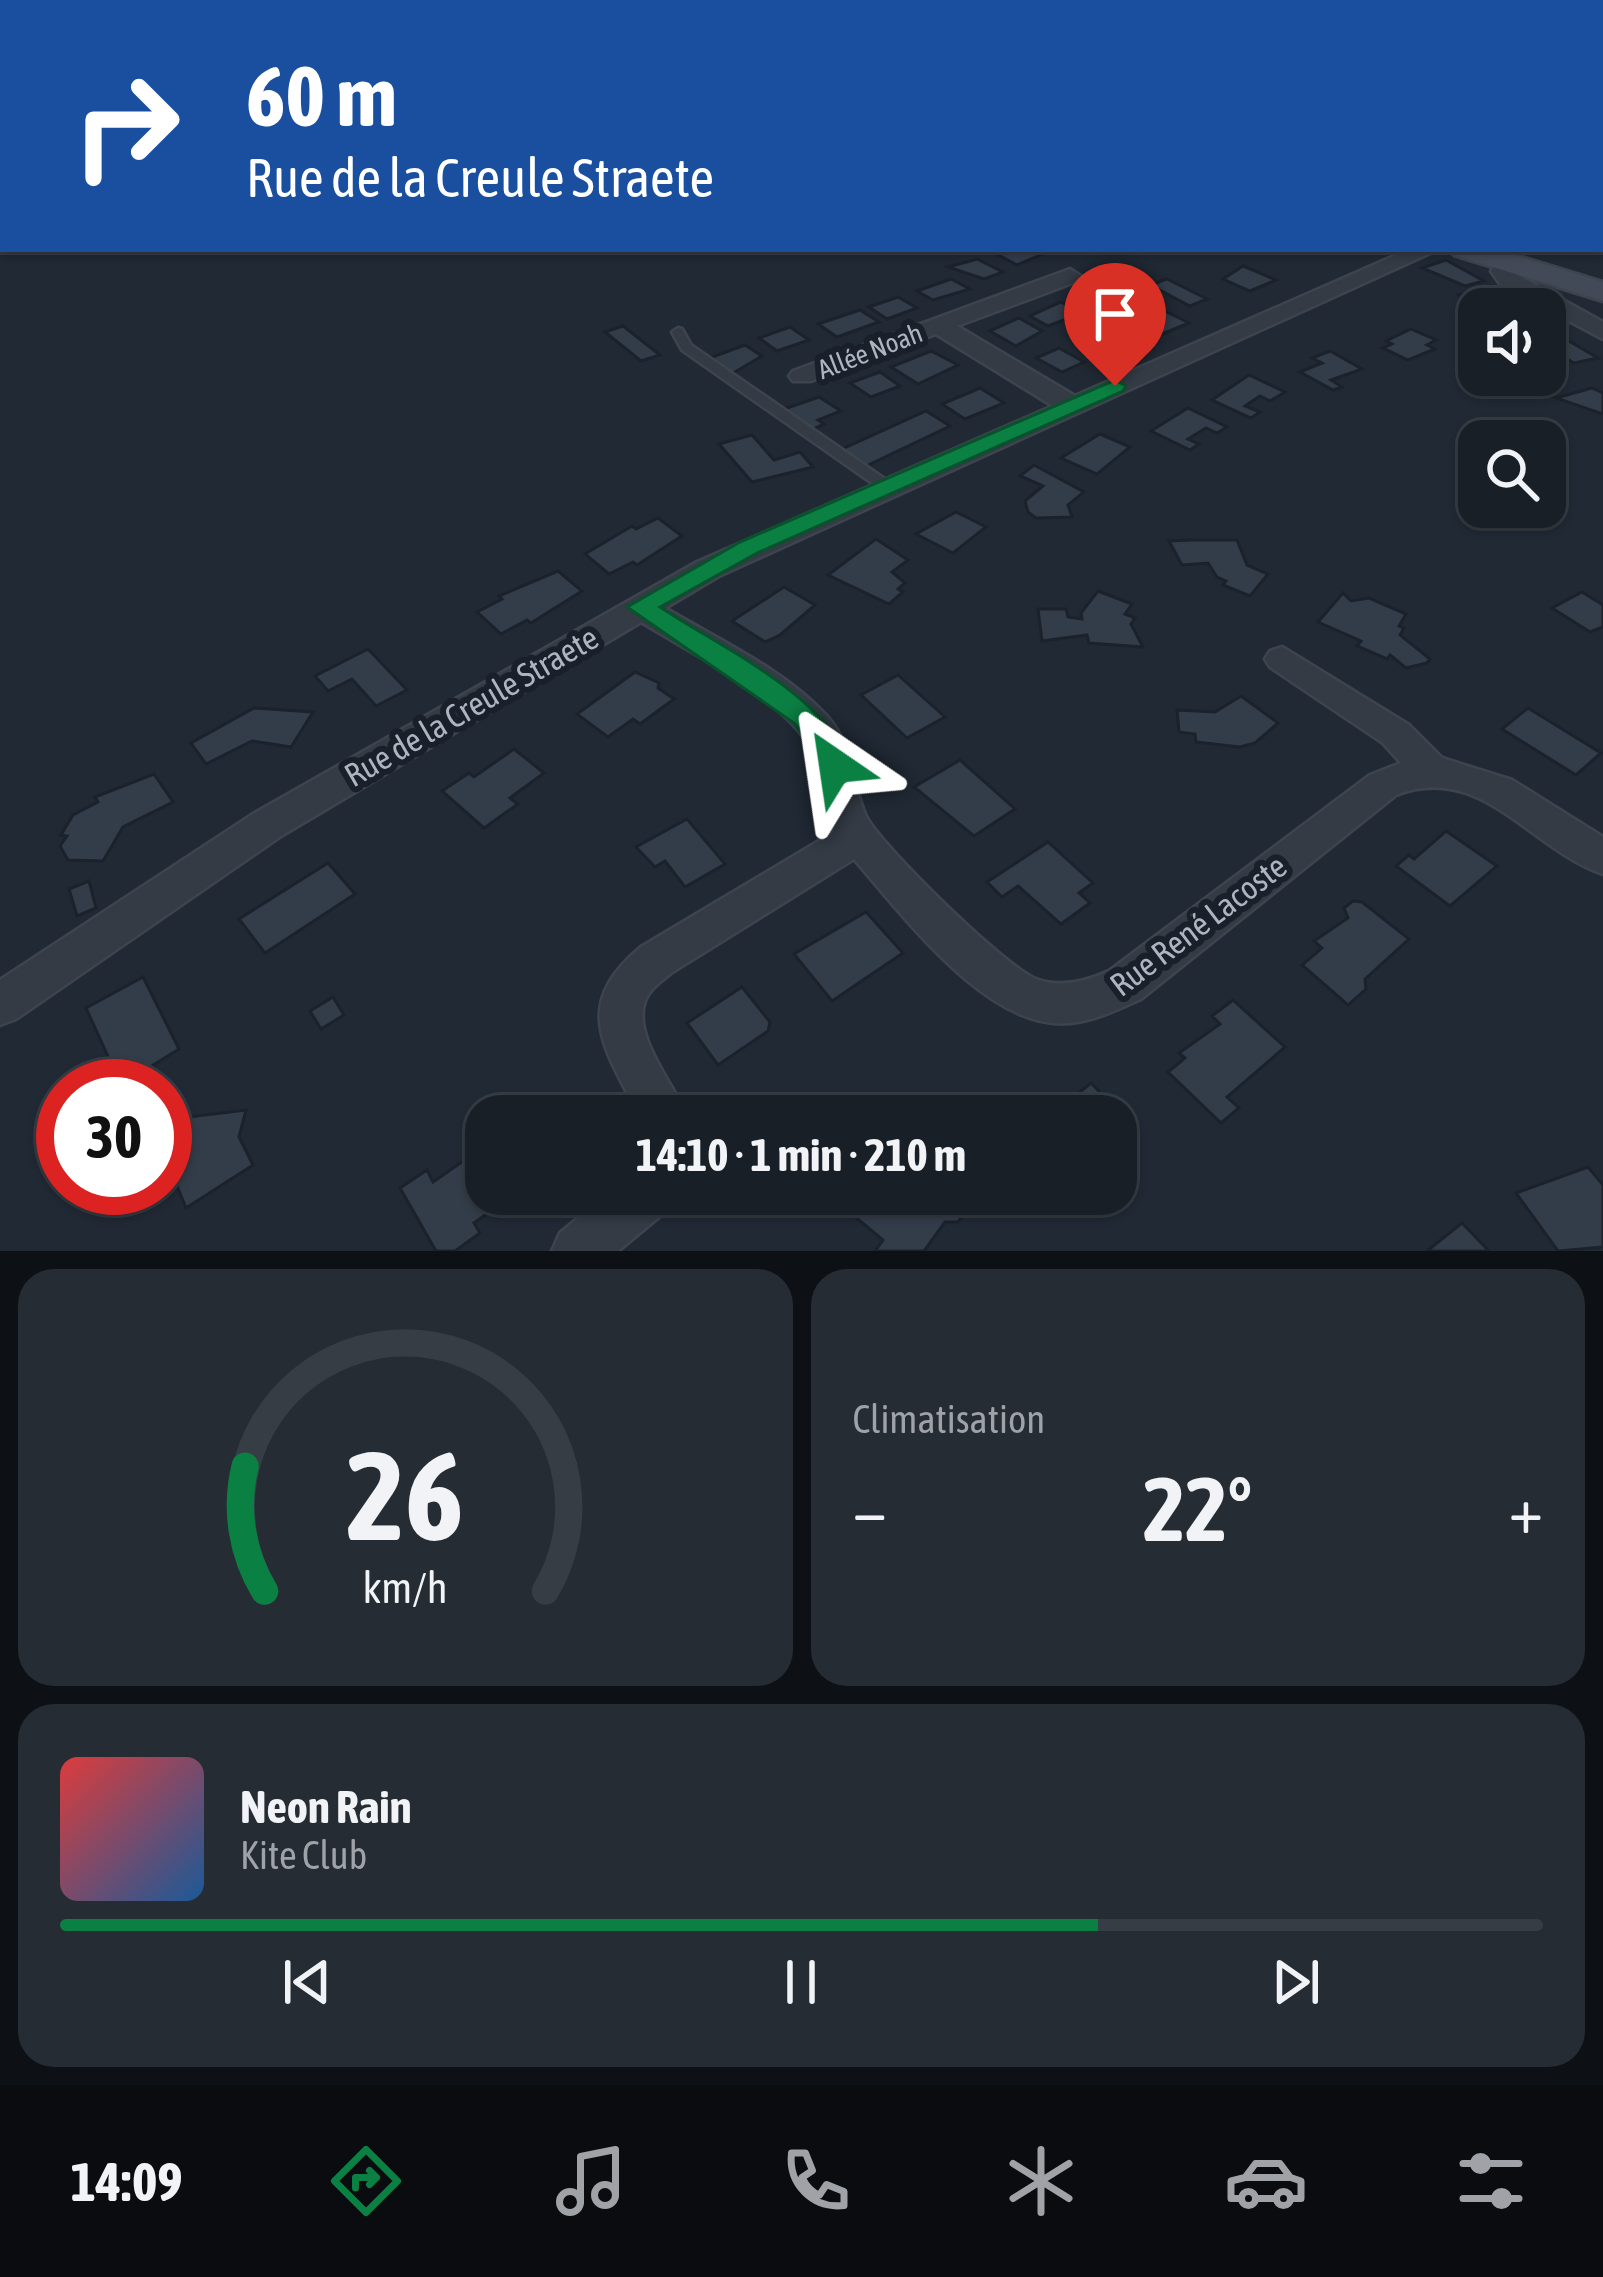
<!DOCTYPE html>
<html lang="fr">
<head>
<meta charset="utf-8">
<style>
	body { margin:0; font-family:"Asap Condensed",sans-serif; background:#252c33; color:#f1f3f6; height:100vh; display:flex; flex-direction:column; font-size:45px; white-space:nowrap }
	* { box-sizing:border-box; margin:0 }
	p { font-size:39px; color:#9fa2a7 }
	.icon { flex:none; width:66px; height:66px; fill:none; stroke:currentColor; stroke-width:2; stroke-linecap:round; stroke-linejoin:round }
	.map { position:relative; height:1251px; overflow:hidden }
	.side { display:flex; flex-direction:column; gap:18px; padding:18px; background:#0d1115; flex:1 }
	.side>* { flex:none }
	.banner { position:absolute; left:0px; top:0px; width:1605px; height:252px; box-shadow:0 3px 9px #0004,0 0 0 3px #363d44; background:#1a4fa0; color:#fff; overflow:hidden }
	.controls { position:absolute; left:1458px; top:288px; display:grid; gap:24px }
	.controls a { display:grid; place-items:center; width:108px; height:108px; border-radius:24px; background:#181f27; box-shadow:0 3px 9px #0004,0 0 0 3px #363d44; font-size:60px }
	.speed { position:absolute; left:36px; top:1059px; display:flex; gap:24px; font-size:60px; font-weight:700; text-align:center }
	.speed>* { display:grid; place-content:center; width:156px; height:156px; border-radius:50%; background:#181f27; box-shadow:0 3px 9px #0004,0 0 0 3px #363d44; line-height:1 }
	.speed .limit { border:18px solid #d22; background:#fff; color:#111 }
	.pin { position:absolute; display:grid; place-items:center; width:102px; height:102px; color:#fff; margin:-123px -51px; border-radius:50% 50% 50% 0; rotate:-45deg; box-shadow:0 0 12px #0007 }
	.pin .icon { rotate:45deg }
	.me { position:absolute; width:132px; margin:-66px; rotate:328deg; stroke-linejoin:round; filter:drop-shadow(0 0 9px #0008) }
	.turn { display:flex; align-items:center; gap:42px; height:252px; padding:0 48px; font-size:54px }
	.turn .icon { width:156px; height:156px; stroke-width:2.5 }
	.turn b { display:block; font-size:84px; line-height:102px }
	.big { font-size:90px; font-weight:700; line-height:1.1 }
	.side .card { flex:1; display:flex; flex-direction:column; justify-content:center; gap:18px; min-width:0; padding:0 42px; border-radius:36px; background:#252c33 }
	.side .dial { align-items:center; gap:0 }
	.dial svg { height:312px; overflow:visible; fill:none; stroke:#363d44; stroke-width:7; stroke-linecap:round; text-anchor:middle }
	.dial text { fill:#f1f3f6; stroke:none }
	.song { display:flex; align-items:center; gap:36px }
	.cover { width:144px; height:144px; border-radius:18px; background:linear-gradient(135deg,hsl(0 70% 55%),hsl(210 70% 35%)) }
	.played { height:12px; border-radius:6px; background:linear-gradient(90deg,#0b8043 70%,#363d44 70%) }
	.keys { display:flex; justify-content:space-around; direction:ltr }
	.heat { display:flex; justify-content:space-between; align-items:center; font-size:66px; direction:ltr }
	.side .tiles { flex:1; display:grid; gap:18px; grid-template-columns:1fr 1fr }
	.card:last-child { grid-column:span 2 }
	.trip { position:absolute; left:465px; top:1095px; width:672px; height:120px; border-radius:36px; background:#181f27; box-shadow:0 3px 9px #0004,0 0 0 3px #363d44; font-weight:700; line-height:120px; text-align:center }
	.menu { display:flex; height:192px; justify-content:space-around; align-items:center; background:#0a0c10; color:#9fa2a7 }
	.menu .icon { width:84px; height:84px }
	.menu .active { color:#0b8043 }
	.menu b { font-size:54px; color:#f1f3f6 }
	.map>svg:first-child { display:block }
</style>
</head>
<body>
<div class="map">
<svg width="1603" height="1251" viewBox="0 0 1603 1251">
	<rect width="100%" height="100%" fill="#202934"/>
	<g fill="#333d4a" stroke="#1b222b" stroke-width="3">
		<polygon points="1033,249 1043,254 1017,265 991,251"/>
		<polygon points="977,259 1003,272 984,279 948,267"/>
		<polygon points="1446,260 1484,281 1465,286 1422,268"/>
		<polygon points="1243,266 1253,270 1276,280 1250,291 1223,279"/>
		<polygon points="951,279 970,289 933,300 917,291"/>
		<polygon points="1167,279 1207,299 1190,306 1150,285"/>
		<polygon points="1108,284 1129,294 1090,307 1073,297"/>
		<polygon points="1492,288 1525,307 1483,309 1459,295"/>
		<polygon points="898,297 917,308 887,319 869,307"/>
		<polygon points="1061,302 1082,313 1048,326 1030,316"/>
		<polygon points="860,310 879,322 837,337 818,324"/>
		<polygon points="1165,311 1189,323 1121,351 1098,339"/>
		<polygon points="1019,318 1042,331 1016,346 990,331"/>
		<polygon points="623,326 660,355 641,361 605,332"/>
		<polygon points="790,327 809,340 777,351 759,338"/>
		<polygon points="1411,329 1436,340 1427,345 1435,349 1408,360 1383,348 1392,344 1386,341"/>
		<polygon points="1550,330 1598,358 1574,363 1545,346 1545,331"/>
		<polygon points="745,345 762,356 730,375 707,359"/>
		<polygon points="1059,348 1084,362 1062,372 1036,358"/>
		<polygon points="931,351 958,365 918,384 891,367"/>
		<polygon points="1330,351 1362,369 1331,380 1342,387 1333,390 1300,372 1322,363 1312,358"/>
		<polygon points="880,372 900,386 871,397 850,383"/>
		<polygon points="1249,375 1285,392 1270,401 1260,396 1245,406 1260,412 1251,418 1212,400"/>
		<polygon points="980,388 1004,403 965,419 942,404"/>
		<polygon points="1592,388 1603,393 1603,414 1556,398"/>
		<polygon points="819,397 841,411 818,420 824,424 811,430 781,410"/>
		<polygon points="1188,408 1227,427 1217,433 1206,428 1188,439 1199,444 1190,450 1151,431"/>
		<polygon points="926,411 950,426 864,467 840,450"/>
		<polygon points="1100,434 1130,447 1097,474 1061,458"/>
		<polygon points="752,435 774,460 800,452 813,467 752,482 719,444"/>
		<polygon points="1034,465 1084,492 1068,505 1072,517 1036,518 1028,512 1025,501 1043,486 1020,476"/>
		<polygon points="956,512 986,527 953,553 916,534"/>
		<polygon points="658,518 682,536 637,565 633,562 609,574 585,554 632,526 636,529"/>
		<polygon points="876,539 908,560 892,572 905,583 898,589 903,592 889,604 828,575"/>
		<polygon points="1191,540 1237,540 1247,565 1268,574 1250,596 1223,585 1226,581 1217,577 1208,563 1182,565 1169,541"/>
		<polygon points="558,571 582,591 531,623 527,620 501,634 477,612 502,599 499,596"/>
		<polygon points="784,587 815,605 780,635 765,642 732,621"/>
		<polygon points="1098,591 1132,604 1125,614 1135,618 1131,624 1143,647 1089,643 1087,635 1042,641 1038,609 1066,609 1068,617 1082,619 1081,613"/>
		<polygon points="1582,592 1603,605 1603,627 1590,632 1552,608"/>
		<polygon points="1343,593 1351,601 1369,598 1406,614 1399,626 1404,628 1400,635 1430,659 1427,663 1406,668 1390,655 1387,659 1357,646 1361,641 1318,622"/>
		<polygon points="368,649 407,690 376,706 352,679 328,691 315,676"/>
		<polygon points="635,672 659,683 658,688 674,699 640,724 633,719 608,737 577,714"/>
		<polygon points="898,675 945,717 907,738 861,695"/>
		<polygon points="1241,696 1278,723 1255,743 1240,747 1196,742 1195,734 1179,732 1177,710 1215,712"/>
		<polygon points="254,708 313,712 291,747 252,741 206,764 191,743"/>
		<polygon points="1528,708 1601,753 1576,775 1502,729"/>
		<polygon points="514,749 544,773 510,798 518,804 484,828 442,791 469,773 474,777"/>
		<polygon points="960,760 1015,809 974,836 914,787"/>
		<polygon points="154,774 173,802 123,827 103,861 68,860 60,846 67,836 61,835 73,815 98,802 95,797"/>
		<polygon points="687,819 725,864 685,887 665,861 655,867 636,847"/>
		<polygon points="1446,831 1497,866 1450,906 1396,866 1409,855 1414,859"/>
		<polygon points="1048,842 1093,883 1079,893 1090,903 1061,924 1018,886 1002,897 987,882"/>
		<polygon points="328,863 355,894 265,953 239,919"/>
		<polygon points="89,881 96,908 77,916 69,889"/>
		<polygon points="1353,901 1362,902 1409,939 1365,979 1366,989 1348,1005 1302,965 1322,948 1314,941 1348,918 1344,908"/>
		<polygon points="866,912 903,953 832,1001 794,954"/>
		<polygon points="143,977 179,1049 121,1085 86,1008"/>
		<polygon points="742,987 770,1022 768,1031 718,1065 687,1023"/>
		<polygon points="333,997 344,1015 321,1029 310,1011"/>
		<polygon points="1233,1000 1285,1047 1227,1097 1239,1108 1221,1123 1168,1072 1185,1058 1179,1053 1220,1024 1212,1016"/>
		<polygon points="1091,1083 1137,1131 1116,1149 1116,1116 1050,1116"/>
		<polygon points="246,1110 239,1137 253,1165 186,1208 168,1164 180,1118"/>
		<polygon points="476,1152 486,1152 486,1194 513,1195 474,1223 480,1233 455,1251 436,1251 400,1188 427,1170 433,1182"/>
		<polygon points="1588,1167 1603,1185 1603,1247 1558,1251 1516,1193"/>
		<polygon points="860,1194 975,1194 976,1198 958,1222 945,1222 924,1251 875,1251 883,1240 847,1210"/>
		<polygon points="1462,1223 1489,1251 1427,1251"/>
	</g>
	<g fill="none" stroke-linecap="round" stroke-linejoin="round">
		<defs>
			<g id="lane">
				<rect x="1602" y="4" width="1" height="4"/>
				<polygon points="678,328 682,329 691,345 892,484 894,487 892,490 882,490 682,350 672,332"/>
			</g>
			<g id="street">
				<path d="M1410,249H1439L719,576L665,608C719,640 783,669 826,715C854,746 850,781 866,816C880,845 1009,971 1038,980C1062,988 1087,981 1109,971L1370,775L1401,763L1383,743L1270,667L1265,659L1270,651L1282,647L1409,725L1442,758L1512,780L1603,837V874C1531,850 1481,761 1396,795L1141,999C1118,1009 1095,1021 1070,1023C989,1032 902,914 854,859L671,973C662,981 649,989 645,1001C632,1036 674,1085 687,1116H639C605,1048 570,1006 641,947L834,832C822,806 824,776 812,751C787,699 689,652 641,622L281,836L16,1019L0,1025V980L253,814L697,562L1053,406L936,334L811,381H793L789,376L793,371L1070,269L1081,276L1078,281L957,326L1075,396Z"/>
				<polygon points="1508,255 1519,262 1516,274 1603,322 1603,339 1500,284 1491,271 1500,257"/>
				<polygon points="607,1194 672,1194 665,1212 618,1251 552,1251 560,1233"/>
			</g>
			<g id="secondary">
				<polygon points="872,0 894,0 897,3 874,3"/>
				<polygon points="1449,249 1495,249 1603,282 1603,301 1454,255"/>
			</g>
		</defs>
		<use href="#lane" stroke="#3d444e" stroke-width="5"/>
		<use href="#street" stroke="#3d444e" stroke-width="5"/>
		<use href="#secondary" stroke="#3d444e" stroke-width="5"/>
		<use href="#lane" fill="#343b45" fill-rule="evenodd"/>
		<use href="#street" fill="#343b45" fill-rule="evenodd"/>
		<use href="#secondary" fill="#424a57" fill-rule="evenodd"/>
	</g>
	<path fill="#0b8043" stroke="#07532c" stroke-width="3" d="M1115,380L1126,386L1123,391L757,553L660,607C723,649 824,693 851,766L846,774H824L813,747L794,723L627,607L740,542Z"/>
	<g text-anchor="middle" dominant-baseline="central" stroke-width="12" stroke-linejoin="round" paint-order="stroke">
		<g font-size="27" fill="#aeb5c2" stroke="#192029">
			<text transform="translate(870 351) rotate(-21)">Allée Noah</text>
		</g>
		<g font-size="33" fill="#aeb5c2" stroke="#192029">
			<text transform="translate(471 706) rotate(-30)">Rue de la Creule Straete</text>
			<text transform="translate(1198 925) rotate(-37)">Rue René Lacoste</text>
		</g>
	</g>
</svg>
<div class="controls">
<a><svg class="icon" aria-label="sound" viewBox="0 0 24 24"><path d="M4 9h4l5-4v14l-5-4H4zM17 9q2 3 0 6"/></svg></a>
<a><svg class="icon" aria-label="search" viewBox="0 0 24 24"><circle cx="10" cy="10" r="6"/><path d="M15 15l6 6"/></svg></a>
</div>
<div class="speed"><div class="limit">30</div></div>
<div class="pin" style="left:1115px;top:386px;background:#d93025"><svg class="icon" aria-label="arrive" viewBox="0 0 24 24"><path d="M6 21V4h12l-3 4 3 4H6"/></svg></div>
<svg class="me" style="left:835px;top:766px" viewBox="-20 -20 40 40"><path d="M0-17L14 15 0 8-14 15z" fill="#0b8043" stroke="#fff" stroke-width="4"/></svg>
<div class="trip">14:10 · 1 min · 210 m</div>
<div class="banner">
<div class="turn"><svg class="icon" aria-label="right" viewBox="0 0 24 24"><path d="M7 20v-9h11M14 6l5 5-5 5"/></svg><div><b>60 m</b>Rue de la Creule Straete</div></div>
</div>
</div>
<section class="side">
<div class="tiles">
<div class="card dial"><svg viewBox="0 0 100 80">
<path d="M14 69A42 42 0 1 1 86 69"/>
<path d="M14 69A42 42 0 0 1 9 37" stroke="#0b8043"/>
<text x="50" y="56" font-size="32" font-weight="700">26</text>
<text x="50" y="72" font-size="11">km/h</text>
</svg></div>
<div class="card"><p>Climatisation</p>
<div class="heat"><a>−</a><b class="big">22°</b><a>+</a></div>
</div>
<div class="card">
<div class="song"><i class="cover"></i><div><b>Neon Rain</b><p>Kite Club</p></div></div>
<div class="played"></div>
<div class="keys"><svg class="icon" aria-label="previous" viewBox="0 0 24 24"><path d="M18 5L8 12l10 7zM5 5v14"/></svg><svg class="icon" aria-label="pause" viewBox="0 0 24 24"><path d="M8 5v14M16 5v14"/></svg><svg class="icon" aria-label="next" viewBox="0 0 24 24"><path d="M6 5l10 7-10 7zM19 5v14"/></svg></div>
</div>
</div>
</section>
<nav class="menu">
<b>14:09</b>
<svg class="icon active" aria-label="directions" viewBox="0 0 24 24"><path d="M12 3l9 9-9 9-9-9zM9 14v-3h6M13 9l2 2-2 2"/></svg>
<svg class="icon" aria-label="music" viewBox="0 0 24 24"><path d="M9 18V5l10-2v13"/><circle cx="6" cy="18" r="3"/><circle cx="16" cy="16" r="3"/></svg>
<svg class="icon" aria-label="phone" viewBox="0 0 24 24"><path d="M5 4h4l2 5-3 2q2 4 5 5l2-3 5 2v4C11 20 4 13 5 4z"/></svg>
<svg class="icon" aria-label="climate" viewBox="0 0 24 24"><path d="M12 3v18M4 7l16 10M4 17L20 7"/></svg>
<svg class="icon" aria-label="car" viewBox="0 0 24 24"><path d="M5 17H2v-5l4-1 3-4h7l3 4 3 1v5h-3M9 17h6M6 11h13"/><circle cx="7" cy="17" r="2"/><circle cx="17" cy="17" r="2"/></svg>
<svg class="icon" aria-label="filters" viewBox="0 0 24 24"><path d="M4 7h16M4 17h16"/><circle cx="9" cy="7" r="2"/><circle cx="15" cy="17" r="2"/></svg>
</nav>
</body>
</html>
